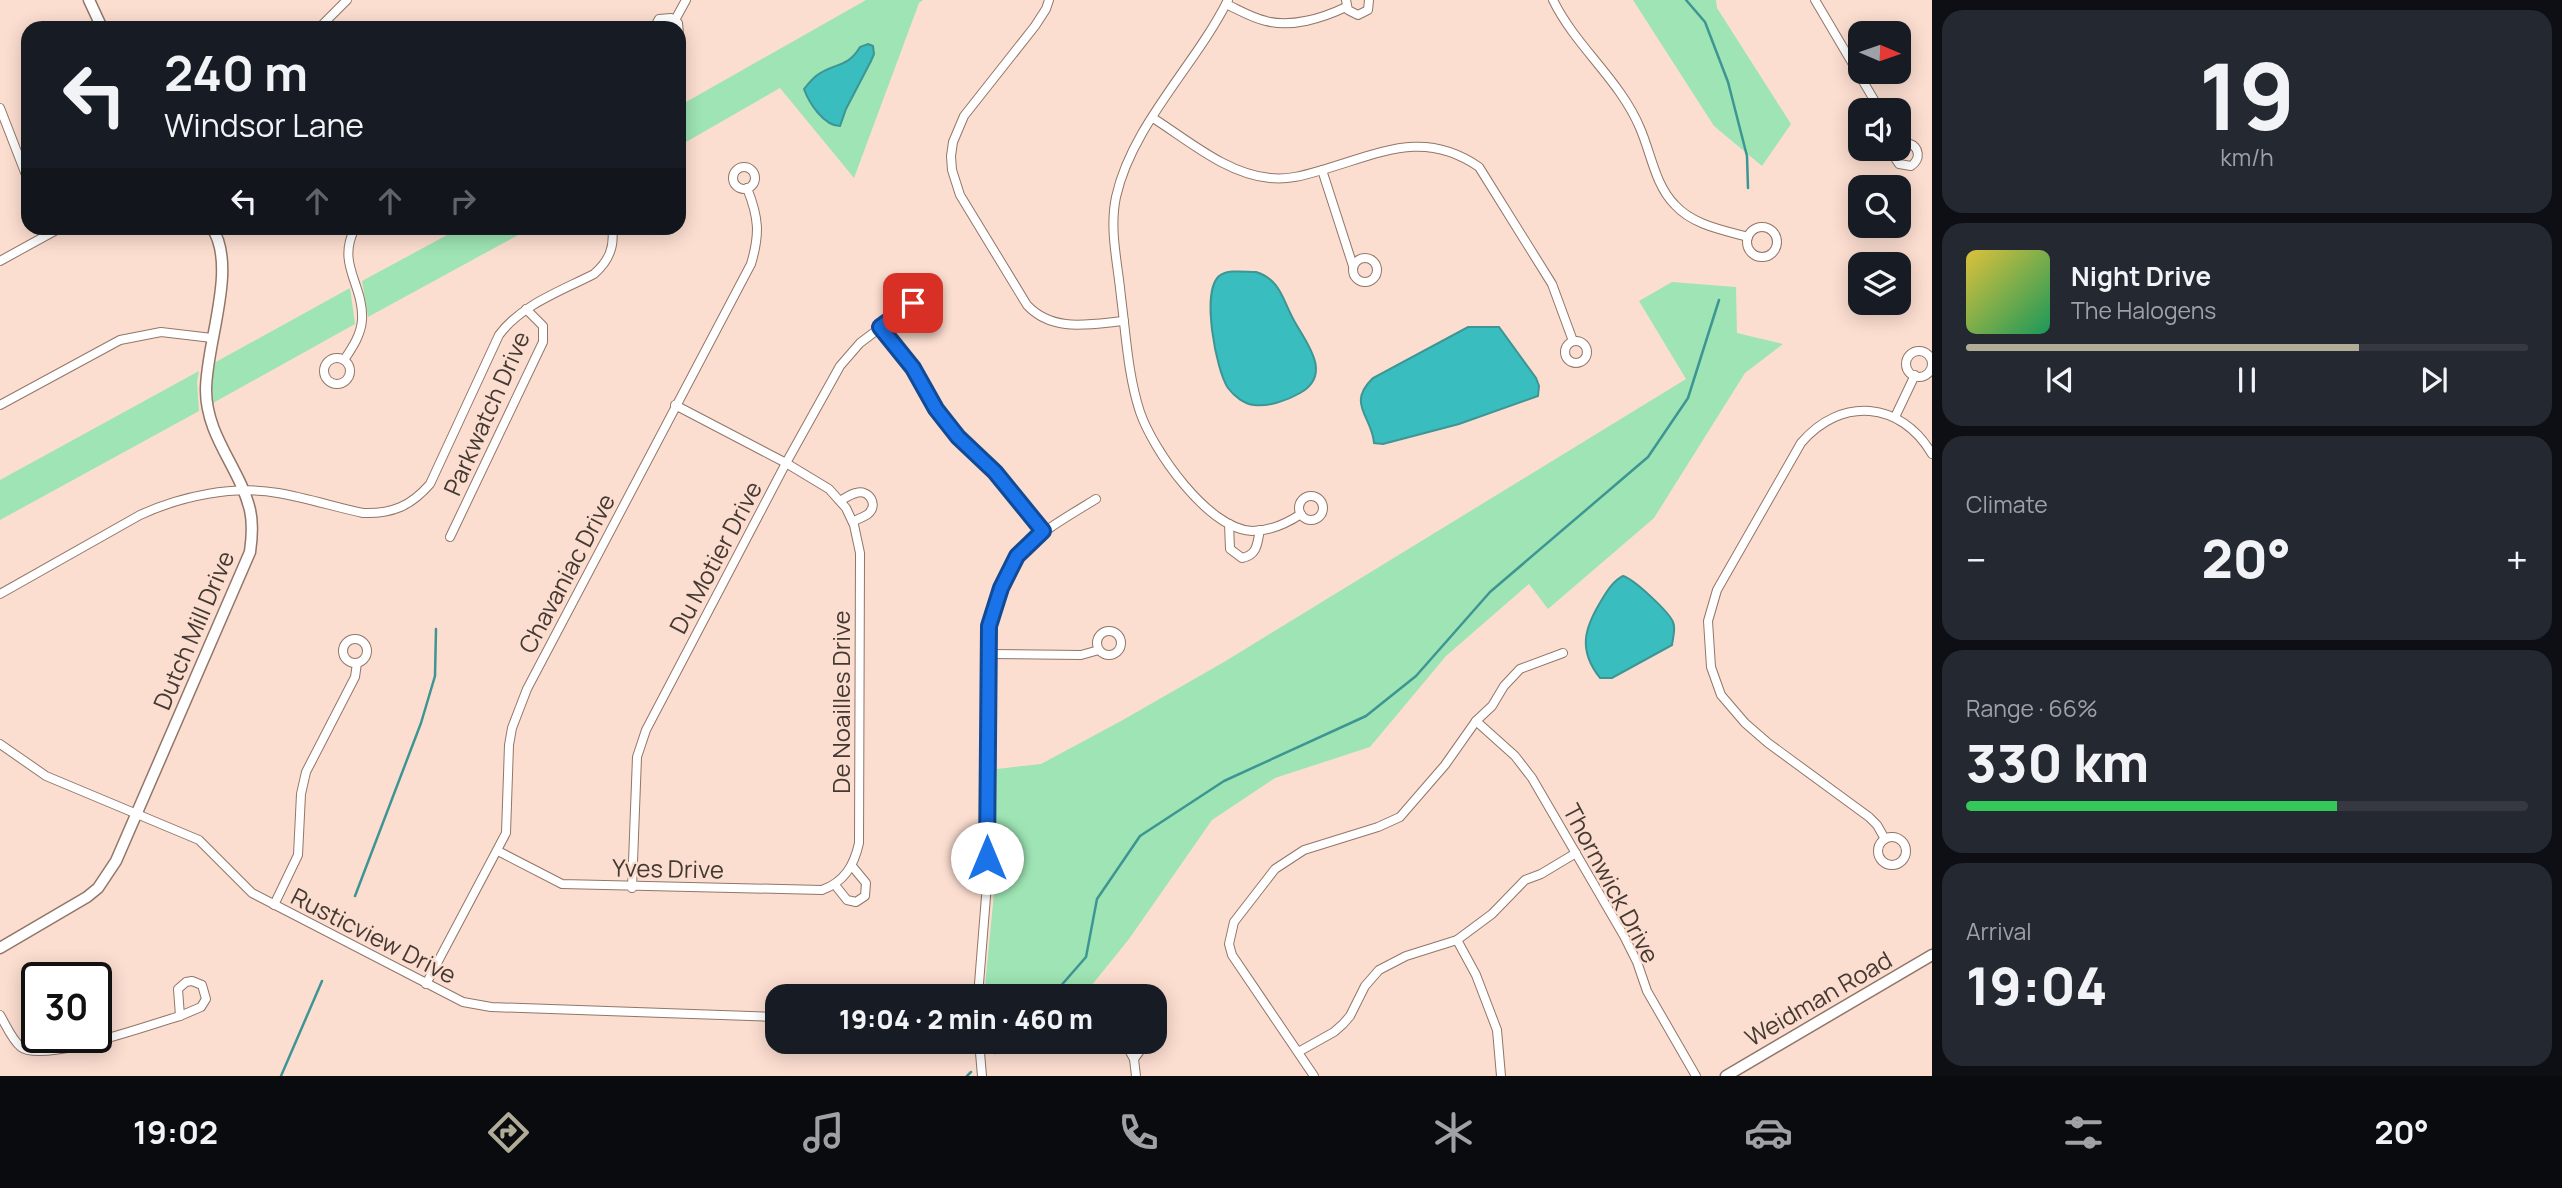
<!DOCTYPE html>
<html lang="en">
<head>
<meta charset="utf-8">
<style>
	body { margin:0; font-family:Manrope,sans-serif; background:#242831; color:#f1f3f6; height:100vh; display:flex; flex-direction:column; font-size:26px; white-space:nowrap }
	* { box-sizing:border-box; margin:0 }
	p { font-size:23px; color:#9ea1a6 }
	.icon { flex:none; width:38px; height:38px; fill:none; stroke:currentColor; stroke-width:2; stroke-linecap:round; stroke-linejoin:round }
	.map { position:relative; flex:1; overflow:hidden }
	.details { display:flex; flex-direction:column; gap:10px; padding:10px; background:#0d0f14; width:630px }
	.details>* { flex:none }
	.banner { position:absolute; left:21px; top:21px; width:665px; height:214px; border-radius:21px; box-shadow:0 4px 18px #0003; background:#171b24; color:#f1f3f6; overflow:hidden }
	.needle { width:46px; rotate:92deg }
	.controls { position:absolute; left:1848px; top:21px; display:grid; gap:14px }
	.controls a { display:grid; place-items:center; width:63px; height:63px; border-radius:14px; background:#171b24; box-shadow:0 4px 18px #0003; font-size:35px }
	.speed { position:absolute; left:21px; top:962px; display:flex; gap:14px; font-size:35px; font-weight:700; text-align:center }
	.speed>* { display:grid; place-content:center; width:91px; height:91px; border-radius:50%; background:#171b24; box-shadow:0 4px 18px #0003; line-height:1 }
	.speed .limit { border:4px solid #111; border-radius:10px; background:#fff; color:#111 }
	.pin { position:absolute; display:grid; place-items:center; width:60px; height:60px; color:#fff; margin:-30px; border-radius:14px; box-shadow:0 4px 10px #0006 }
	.me { position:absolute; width:77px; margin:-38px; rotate:0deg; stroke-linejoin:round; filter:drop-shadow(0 0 5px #0008) }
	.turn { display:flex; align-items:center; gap:24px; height:147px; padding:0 28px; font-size:32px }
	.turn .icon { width:91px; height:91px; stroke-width:2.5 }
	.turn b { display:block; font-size:49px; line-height:60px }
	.lanes { display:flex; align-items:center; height:66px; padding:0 28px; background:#0003; justify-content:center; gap:35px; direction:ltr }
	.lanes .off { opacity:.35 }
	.big { font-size:52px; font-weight:800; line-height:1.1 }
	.details .widget { flex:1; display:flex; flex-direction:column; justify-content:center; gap:10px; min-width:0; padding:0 24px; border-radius:21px; background:#242831 }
	.details .dial { align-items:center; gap:0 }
	.dial b { font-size:91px; line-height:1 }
	.song { display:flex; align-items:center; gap:21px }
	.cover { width:84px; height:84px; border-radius:10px; background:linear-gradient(135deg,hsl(50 70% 55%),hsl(150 70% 35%)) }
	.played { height:7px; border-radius:4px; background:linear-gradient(90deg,#b1ac97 70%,#363941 70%) }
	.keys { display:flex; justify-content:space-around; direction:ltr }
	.heat { display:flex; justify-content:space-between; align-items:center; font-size:38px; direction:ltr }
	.charge { height:10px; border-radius:5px; background:linear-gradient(90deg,#34c759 66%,#363941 0) }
	.trip { position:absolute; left:765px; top:984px; width:402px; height:70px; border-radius:21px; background:#171b24; box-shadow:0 4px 18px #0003; font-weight:800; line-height:70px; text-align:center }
	.tabs { display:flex; height:112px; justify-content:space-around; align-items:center; background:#090b0e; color:#9ea1a6 }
	.tabs .icon { width:49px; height:49px }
	.tabs .current { color:#b1ac97 }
	.tabs b { font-size:32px; color:#f1f3f6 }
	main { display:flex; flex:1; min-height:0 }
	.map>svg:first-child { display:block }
</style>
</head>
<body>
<main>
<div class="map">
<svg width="1932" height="1076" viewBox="0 0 1932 1076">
	<rect width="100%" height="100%" fill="#fcded0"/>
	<g fill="#9ee4b4">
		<polygon points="866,0 923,0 919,3 854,178 780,88 679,146 679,106"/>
		<polygon points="1633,0 1716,0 1717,8 1791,124 1762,166 1714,126"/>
		<polygon points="460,228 531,228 368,317 362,281"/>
		<polygon points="1672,282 1736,287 1737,333 1783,344 1745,373 1654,518 1548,609 1529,584 1446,656 1370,747 1275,778 1212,820 1129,939 1083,996 984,996 995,883 997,769 1041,764 1121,721 1224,662 1686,379 1639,301"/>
		<polygon points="350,288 355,324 213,403 212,387 214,363"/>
		<polygon points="199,371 197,382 199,411 0,520 0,480"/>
	</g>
	<g fill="#3abdbe" stroke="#3d9594" stroke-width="2">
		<path d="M868,44L873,46L874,54L871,61L846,109L840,126C824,126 809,103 804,89C808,84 812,79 816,76C834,62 847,69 860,47Z"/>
		<path d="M1256,272C1282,280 1283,303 1296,324C1308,345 1332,375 1300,393C1288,400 1269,407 1254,405C1244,404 1234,396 1228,388C1216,370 1201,292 1219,276C1228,269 1245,272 1256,272Z"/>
		<path d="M1468,327H1499L1536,378L1539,386L1538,396L1459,424L1383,444L1374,443C1372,416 1346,404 1373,378Z"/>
		<path d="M1623,576C1634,579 1669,612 1673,622C1676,629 1673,637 1672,645L1612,678H1600C1578,650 1584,629 1601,601C1607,591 1613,581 1623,576Z"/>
	</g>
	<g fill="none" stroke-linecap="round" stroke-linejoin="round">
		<g stroke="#3d9594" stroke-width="2.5">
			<polyline points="1686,0 1705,22 1728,82 1747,156 1748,188"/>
			<polyline points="355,896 421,723 435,676 436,629"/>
			<polyline points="1052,996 1086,957 1097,899 1140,836 1224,781 1366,716 1416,676 1490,592 1648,457 1688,398 1719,300"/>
			<polyline points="995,1053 1009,1041"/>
			<polyline points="281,1076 322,981"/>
			<polyline points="967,1076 971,1072"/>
		</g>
		<defs>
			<g id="street">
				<path d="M1049,0L1046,9L1035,26L964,116L953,142L951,156L952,170L960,195L1027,305C1053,333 1090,324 1124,321"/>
				<path d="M1228,0C1195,66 1132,125 1116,197C1109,230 1118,264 1121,297C1126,335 1128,376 1140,412C1153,450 1208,529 1252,531C1271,531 1286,524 1301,514"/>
				<polyline points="1346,0 1348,10 1358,15 1368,10 1369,0"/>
				<path d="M1553,0C1576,47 1620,80 1640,128C1651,153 1655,185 1675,205C1693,225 1723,230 1748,237"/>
				<polyline points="1815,0 1880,110"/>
				<path d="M1226,4C1239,10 1252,18 1266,21C1291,28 1323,18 1346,7"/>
				<polyline points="675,20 686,0"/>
				<polyline points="319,28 347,0"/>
				<polyline points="654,28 659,19 671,18 678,23 679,34"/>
				<polyline points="0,108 28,180"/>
				<path d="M1153,118C1189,141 1227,174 1270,178C1289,180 1305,175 1322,170C1381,153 1424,129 1479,167L1552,284L1573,341"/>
				<path d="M1897,149L1895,158L1899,164L1911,166C1921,159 1920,147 1908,143L1899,146"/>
				<circle cx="744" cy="178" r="11"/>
				<polyline points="1322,170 1353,266"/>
				<circle cx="1762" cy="242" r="15"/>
				<circle cx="1365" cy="270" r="12"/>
				<polyline points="0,261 60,228"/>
				<polyline points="880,327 913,368 936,409 958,437 995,472 1043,531"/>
				<circle cx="1576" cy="352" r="11"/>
				<circle cx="1919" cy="364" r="13"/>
				<circle cx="337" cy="371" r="13"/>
				<path d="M344,360C352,348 361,335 362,320C364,284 336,265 355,228"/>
				<polyline points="0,405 120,340 161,332 212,338"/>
				<polyline points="1895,417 1915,375"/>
				<circle cx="1311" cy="508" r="12"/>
				<path d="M840,501C845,498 851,494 856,493C869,489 879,505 868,514C864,517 857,519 853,522"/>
				<path d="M1229,524L1230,549L1242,558C1258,555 1257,543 1260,530"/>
				<polyline points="450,537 543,342 543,326 526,309"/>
				<path d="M0,594L140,515C181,496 234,485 278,493C307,498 335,507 363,513C392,514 411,506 430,484L499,335C521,305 561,291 594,274C609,261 615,247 612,228"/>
				<circle cx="1109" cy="643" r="12"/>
				<circle cx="355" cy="651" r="12"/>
				<polyline points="989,654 1081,655 1099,650"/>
				<polyline points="1476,721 1515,756 1532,778 1624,936 1637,962 1647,991 1696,1076"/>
				<polyline points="0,744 46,776 199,840 252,893 463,1002 491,1007 777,1017"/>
				<circle cx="1892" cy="851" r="14"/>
				<path d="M1885,839L1877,825L1869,817L1768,743L1745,723L1721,695L1711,667L1708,621L1717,590L1801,443C1841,396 1901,401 1932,454"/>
				<path d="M498,851L562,884L822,890C844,882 854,866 859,843L860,553L854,525L846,508L829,489L786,463L675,405"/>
				<polyline points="835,885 847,900 856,902 865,896 866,883 852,866"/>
				<polyline points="632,888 637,757 646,730 786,463 840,366 860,343 929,291"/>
				<polyline points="274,905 298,855 301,794 306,772 355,677 357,663"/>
				<polyline points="1457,940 1476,975 1497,1030 1501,1076"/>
				<polygon points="192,981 202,985 206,999 201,1007 180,1016 178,989 186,982"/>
				<path d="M426,984L506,833L509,745L512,728L527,689L751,264C760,234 759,218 747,188"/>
				<path d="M978,996L987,884L989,626C1008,549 1032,538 1096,499"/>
				<path d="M0,1015C6,1025 12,1040 21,1047C42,1064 152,1024 180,1016"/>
				<polyline points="979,1041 982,1076"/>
				<polyline points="1124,1041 1134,1059 1147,1041"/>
				<polyline points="1300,1051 1334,1032 1343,1024 1350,1016 1365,986 1379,970 1406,956 1457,940 1492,914 1525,880 1541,874 1576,853"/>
				<polyline points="1134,1059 1136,1076"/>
				<polyline points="1314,1076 1232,955 1229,944 1234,922 1275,869 1304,850 1378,827 1400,817 1445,765 1476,721 1492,706 1504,686 1520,669 1563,653"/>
			</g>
			<g id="secondary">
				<polyline points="89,0 102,28"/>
				<path d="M0,948L87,897L98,888L116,861L250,552C252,538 253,523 250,510C240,468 206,436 206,390C206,343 238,267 212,228"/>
				<polyline points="1726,1076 1932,955"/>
			</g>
		</defs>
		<use href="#street" stroke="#917669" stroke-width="10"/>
		<use href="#secondary" stroke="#917669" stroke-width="13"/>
		<use href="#street" stroke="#fff" stroke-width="8"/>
		<use href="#secondary" stroke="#fff" stroke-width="10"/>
	</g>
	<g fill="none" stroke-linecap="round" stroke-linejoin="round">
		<defs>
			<polyline id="route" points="913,303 880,327 913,368 936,409 958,437 995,472 1043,531 1017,556 1001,588 989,626 987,858"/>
		</defs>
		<use href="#route" stroke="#114b97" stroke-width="18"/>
		<use href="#route" stroke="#1a73e8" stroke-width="12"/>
	</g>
	<g text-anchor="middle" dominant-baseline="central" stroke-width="5" stroke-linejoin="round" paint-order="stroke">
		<g font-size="24" fill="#443933" stroke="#fcded0">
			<text transform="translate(486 413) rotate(-66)">Parkwatch Drive</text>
			<text transform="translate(715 557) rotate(-62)">Du Motier Drive</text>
			<text transform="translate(566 573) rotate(-62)">Chavaniac Drive</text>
			<text transform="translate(193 630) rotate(-67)">Dutch Mill Drive</text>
			<text transform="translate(840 702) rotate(-90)">De Noailles Drive</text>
			<text transform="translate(668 868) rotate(1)">Yves Drive</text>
			<text transform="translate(1612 883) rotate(62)">Thornwick Drive</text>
			<text transform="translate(374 935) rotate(27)">Rusticview Drive</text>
			<text transform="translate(1818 998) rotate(-30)">Weidman Road</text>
		</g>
	</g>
</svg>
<div class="controls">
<a><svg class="needle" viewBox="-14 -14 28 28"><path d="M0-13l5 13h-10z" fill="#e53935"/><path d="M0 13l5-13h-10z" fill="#9ea1a6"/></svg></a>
<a><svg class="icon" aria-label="sound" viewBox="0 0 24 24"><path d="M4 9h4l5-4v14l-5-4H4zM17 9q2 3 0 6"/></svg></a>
<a><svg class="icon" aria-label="search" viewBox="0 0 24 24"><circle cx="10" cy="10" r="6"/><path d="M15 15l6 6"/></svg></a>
<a><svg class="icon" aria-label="layers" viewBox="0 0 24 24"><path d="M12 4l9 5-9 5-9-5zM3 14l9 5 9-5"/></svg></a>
</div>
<div class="speed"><div class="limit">30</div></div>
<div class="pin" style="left:913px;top:303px;background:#d93025"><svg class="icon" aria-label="arrive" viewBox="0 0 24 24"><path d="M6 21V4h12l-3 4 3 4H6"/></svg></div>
<svg class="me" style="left:987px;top:858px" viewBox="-20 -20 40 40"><circle r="19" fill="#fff"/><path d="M0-13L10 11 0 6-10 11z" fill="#1a73e8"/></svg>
<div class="trip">19:04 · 2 min · 460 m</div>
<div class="banner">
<div class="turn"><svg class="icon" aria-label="left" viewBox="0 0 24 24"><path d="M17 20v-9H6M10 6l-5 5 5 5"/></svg><div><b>240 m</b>Windsor Lane</div></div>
<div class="lanes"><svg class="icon" aria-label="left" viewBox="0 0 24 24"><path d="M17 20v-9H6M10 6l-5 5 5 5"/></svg><svg class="icon off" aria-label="ahead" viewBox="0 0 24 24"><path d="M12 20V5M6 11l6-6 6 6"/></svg><svg class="icon off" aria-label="ahead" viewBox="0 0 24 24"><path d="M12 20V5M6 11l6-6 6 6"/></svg><svg class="icon off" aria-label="right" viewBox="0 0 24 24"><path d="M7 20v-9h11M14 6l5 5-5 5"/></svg></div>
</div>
</div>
<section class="details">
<div class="widget dial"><b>19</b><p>km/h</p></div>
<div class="widget">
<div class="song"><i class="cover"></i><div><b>Night Drive</b><p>The Halogens</p></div></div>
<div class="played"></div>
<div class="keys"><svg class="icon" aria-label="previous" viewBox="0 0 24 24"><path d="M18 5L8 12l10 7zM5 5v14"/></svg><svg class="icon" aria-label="pause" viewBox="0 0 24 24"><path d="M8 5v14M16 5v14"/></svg><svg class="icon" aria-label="next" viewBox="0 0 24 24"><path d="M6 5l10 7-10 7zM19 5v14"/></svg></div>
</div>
<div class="widget"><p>Climate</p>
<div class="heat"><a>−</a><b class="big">20°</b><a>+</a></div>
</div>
<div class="widget"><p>Range · 66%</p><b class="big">330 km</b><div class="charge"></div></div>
<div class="widget"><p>Arrival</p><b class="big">19:04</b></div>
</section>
</main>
<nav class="tabs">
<b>19:02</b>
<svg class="icon current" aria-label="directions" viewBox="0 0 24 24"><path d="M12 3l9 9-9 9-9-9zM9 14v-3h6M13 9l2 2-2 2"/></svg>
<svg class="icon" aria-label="music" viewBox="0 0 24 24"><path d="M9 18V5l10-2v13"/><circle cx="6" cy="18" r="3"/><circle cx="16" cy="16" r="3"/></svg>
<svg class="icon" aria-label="phone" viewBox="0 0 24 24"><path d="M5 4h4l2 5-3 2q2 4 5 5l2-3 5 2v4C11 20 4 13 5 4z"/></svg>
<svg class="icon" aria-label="climate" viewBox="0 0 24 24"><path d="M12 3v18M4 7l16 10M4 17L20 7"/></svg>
<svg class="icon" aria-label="car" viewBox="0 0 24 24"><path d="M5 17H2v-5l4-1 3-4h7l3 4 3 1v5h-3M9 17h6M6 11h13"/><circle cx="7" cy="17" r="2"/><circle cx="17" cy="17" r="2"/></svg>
<svg class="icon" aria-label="filters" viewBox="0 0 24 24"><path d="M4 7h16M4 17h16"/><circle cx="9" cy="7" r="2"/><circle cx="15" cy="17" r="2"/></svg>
<b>20°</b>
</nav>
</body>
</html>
